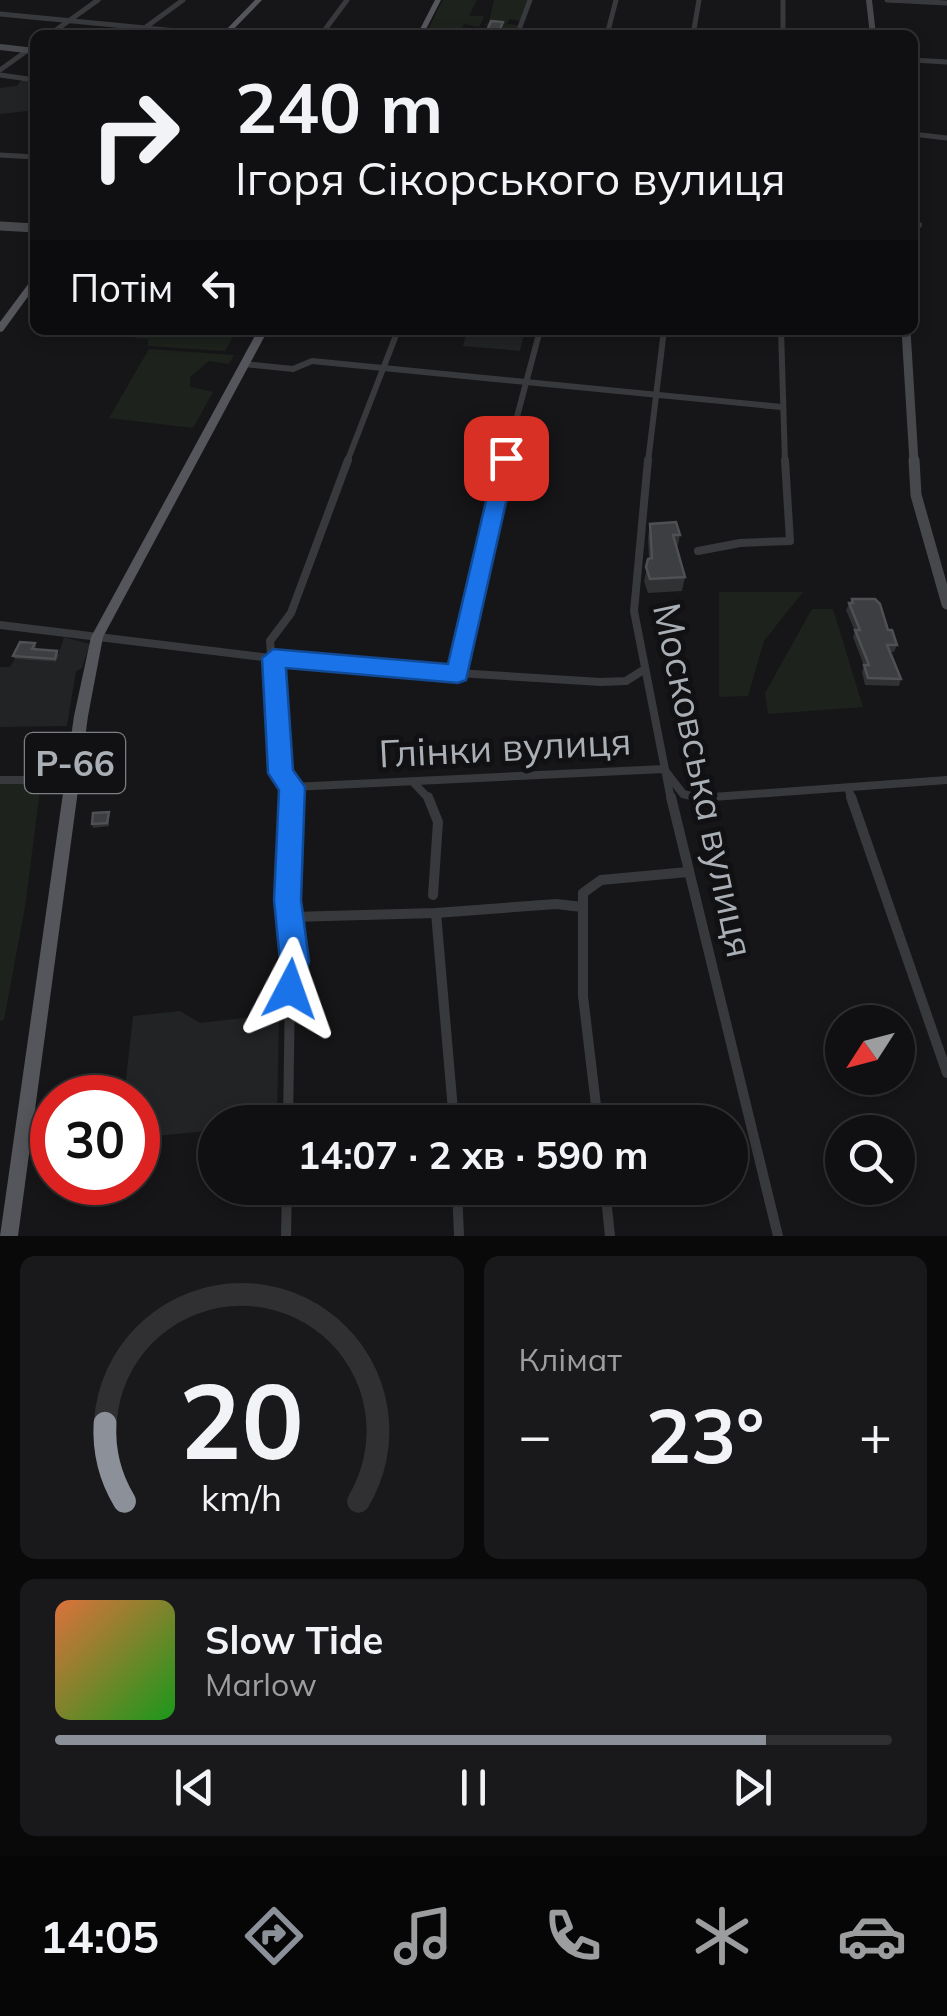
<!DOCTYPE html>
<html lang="uk">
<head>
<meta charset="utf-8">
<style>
	body { margin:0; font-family:Mulish,sans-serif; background:#19191b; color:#f1f3f6; height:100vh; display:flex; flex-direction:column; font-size:38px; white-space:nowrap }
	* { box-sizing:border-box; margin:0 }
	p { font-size:32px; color:#9c9d9f }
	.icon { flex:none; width:55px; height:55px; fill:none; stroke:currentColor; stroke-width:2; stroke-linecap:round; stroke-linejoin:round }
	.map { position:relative; height:1236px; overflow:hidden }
	.panel { display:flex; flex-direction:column; gap:20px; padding:20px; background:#09090a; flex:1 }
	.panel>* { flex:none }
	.hud { position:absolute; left:30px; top:30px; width:888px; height:305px; border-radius:15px; box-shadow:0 5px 15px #0003,0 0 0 2px #303032; background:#101012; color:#f1f3f6; overflow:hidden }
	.needle { width:65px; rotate:234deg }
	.fabs { position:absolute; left:825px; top:1005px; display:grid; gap:20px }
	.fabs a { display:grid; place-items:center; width:90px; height:90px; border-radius:50%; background:#101012; box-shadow:0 5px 15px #0003,0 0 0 2px #303032; font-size:50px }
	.speed { position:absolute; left:30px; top:1075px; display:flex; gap:20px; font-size:50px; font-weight:700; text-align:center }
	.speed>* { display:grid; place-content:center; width:130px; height:130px; border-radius:50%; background:#101012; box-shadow:0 5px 15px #0003,0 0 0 2px #303032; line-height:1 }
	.speed .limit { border:15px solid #d22; background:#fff; color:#111 }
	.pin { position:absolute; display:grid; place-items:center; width:85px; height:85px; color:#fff; margin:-42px; border-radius:20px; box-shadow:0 5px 15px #0006 }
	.me { position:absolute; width:110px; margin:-55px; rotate:4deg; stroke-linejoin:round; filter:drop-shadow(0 0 8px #0008) }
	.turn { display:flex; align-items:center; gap:35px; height:210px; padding:0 40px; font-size:45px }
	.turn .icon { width:130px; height:130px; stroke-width:2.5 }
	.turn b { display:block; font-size:70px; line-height:85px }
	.then { display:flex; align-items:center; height:95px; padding:0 40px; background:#0003; gap:20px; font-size:38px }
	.big { font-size:75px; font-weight:700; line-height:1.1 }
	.panel .card { flex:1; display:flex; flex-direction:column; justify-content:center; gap:15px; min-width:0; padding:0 35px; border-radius:15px; background:#19191b }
	.panel .dial { align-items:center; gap:0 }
	.dial svg { height:260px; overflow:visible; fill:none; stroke:#303032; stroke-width:7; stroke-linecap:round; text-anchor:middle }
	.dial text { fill:#f1f3f6; stroke:none }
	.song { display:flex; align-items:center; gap:30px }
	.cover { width:120px; height:120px; border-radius:15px; background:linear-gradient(135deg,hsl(20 70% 55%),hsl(120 70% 35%)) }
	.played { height:10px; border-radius:5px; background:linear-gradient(90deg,#8c9099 85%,#303032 85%) }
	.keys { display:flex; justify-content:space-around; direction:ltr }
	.heat { display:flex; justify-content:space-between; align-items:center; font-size:55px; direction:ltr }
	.panel .tiles { flex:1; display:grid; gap:20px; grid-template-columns:1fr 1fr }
	.card:last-child { grid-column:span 2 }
	.trip { position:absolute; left:198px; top:1105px; width:550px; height:100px; border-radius:50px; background:#101012; box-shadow:0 5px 15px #0003,0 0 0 2px #303032; font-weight:700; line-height:100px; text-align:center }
	.menu { display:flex; height:160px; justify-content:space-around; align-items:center; background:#060607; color:#9c9d9f }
	.menu .icon { width:70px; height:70px }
	.menu .on { color:#8c9099 }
	.menu b { font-size:45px; color:#f1f3f6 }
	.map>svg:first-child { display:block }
</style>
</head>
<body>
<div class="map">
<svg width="947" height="1236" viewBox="0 0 947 1236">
	<rect width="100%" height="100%" fill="#161618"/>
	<g fill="#222325">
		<polygon points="22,80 35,81 35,103 28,111 0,114 0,88 16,86"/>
		<polygon points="467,330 525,330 520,351 463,346"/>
		<polygon points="64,637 90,644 82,668 76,671 67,726 0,727 0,667 10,667 15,659 56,662"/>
		<polygon points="180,1011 200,1023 279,1014 277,1122 215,1122 215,1130 138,1138 138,1098 124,1097 133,1016"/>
	</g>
	<g fill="#1d221d">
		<polygon points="443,0 477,0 469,16 484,16 479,27 464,24 459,35 425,35"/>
		<polygon points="494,0 528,0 520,21 501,17 510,19 507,24 518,25 512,35 499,35 503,27 491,26 491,35 479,35 488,26 484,25 489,22"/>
		<polygon points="138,330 235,333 225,351 148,346 148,339 135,338"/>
		<polygon points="149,349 234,355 229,364 209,361 190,377 190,387 213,392 193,428 109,418"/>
		<polygon points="719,592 803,592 764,641 748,696 719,697"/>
		<polygon points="812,609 833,609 863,707 768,714 765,693"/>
		<polygon points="41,783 25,907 4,1020 0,1021 0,784"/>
	</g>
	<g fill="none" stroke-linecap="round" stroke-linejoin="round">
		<g stroke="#38393c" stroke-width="5">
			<polyline points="783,0 783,35"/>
			<polyline points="887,0 947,3"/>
			<polyline points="0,14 218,35"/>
			<polyline points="146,27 183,0"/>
			<polyline points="49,35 98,0"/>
			<polyline points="321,35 347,0"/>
			<polyline points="517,35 530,0"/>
			<polyline points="607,35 616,0"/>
			<polyline points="693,35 699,0"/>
			<polyline points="912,60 947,62"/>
			<polyline points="0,70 35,45"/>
			<polyline points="0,75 35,80"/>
			<polyline points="912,134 947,138"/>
			<polyline points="0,155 35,157"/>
		</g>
		<g stroke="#38393c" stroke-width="6">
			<polyline points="912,224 919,225"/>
			<polyline points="781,330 785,462"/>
			<polyline points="244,364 293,369 312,361 781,407"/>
			<polyline points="347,462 398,330"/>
			<polyline points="505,462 540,330"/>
			<polyline points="648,462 664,330"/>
		</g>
		<g stroke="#38393c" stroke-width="8">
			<polyline points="648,460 634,611 671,800"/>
			<polyline points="698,551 740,543 790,541 785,460"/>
			<polyline points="0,625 328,665 601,682 626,681 645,669"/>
			<polyline points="458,674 506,460"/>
			<polyline points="0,780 36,780"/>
			<polyline points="413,782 430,800"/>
			<polyline points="292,787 664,769 683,794 699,798 947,780"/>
			<polyline points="848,788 852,800"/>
			<polyline points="292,800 292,787 281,773 270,641 291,613 348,460"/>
		</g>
		<g stroke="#38393c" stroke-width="10">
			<polyline points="428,797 438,822 433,895"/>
			<polyline points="671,797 778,1236"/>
			<polyline points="696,797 709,797"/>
			<polyline points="851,797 947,1073"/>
			<polyline points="436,913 454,1122"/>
			<polyline points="291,917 436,913 556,904 582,907"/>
			<polyline points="288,1122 290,989 295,961 288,900 292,797"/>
			<polyline points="598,1122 583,996 583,893 601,880 688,872"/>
			<polyline points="457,1188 459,1236"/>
			<polyline points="605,1188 610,1236"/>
			<polyline points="286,1236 287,1188"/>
		</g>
		<g stroke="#46484c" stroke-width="6">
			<polyline points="869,0 873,35"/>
			<polyline points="0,47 35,51"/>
		</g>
		<g stroke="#46484c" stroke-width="9">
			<polyline points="0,226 35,228"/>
			<polyline points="906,330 914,462"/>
		</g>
		<polyline stroke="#46484c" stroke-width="11" points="914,460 916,495 947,604"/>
		<g fill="#54565b" fill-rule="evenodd">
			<polygon points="255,0 262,0 228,35 221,35"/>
			<polygon points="435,0 441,0 423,35 417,35"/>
			<polygon points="35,278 35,287 3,331 0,332 0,322 32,279"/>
			<polygon points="258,330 268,330 103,637 88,716 18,1236 0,1236 74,716 91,637"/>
		</g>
	</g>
	<g fill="#2f3133">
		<polygon points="650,524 680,535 677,549 685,577 682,591 648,593 644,581 649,559 648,538"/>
		<polygon points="852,599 888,630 897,645 894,652 890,652 901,679 899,686 865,685 862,672 864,666 853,637 855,631 846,610"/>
		<polygon points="35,643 36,647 35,650 59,654 56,662 15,659 13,656"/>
		<polygon points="109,812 109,826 93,828 92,824"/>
	</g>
	<g fill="#3c3e41" stroke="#4e5053" stroke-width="2.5">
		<polygon points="491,21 503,22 498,34 486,33"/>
		<polygon points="676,522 680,535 673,535 685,577 650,579 646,567 648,559 652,558 650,524"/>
		<polygon points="852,599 875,599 880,604 888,630 892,630 897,645 887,645 901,679 868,678 864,665 869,665 855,630 860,630 849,603 853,603"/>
		<polygon points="20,642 35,643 32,649 57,651 55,659 13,656"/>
		<polygon points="109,812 107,823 92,824 93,813"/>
	</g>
	<polygon fill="#1a73e8" stroke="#114b97" stroke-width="2.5" points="506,451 516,458 466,680 458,683 286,668 293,770 305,787 301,900 309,961 300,999 290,1003 279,999 275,989 280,961 274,900 279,790 268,773 262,658 273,649 448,664 496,458"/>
	<g text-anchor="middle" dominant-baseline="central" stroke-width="10" stroke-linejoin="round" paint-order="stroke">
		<rect fill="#111113" stroke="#7c8085" stroke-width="2.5" x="25" y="733" width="100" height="60" rx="8"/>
		<g font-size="35" font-weight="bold" fill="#aaafb6">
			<text x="75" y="763">Р-66</text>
		</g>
		<g font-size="38" fill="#aaafb6" stroke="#111113">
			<text transform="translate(505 747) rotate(-3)">Глінки вулиця</text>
			<text transform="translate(704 780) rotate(78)">Московська вулиця</text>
		</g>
	</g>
</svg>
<div class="fabs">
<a><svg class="needle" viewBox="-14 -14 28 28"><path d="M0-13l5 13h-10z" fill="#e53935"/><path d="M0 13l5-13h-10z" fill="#9c9d9f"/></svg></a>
<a><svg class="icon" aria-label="search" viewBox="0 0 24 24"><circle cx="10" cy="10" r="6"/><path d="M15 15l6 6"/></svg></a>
</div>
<div class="speed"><div class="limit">30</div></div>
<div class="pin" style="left:506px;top:458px;background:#d93025"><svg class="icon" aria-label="arrive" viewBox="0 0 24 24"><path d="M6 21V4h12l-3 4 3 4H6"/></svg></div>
<svg class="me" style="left:290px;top:989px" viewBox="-20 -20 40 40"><path d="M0-17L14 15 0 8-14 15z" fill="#1a73e8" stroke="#fff" stroke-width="4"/></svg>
<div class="trip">14:07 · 2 хв · 590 m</div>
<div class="hud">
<div class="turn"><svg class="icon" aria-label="right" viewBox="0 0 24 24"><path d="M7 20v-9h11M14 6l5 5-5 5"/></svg><div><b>240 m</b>Ігоря Сікорського вулиця</div></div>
<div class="then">Потім<svg class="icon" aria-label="left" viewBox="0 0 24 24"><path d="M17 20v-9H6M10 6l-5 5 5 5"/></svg></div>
</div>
</div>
<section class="panel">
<div class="tiles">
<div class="card dial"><svg viewBox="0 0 100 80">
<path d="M14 69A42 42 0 1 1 86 69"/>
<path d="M14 69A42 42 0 0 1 8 45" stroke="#8c9099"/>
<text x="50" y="56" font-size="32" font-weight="700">20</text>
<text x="50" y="72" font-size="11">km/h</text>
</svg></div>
<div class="card"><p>Клімат</p>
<div class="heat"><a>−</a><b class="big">23°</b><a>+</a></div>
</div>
<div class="card">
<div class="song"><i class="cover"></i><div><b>Slow Tide</b><p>Marlow</p></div></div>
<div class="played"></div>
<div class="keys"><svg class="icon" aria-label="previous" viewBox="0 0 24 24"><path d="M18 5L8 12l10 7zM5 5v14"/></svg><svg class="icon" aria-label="pause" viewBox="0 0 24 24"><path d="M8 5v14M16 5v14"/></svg><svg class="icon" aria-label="next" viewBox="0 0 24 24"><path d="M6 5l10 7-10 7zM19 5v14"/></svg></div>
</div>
</div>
</section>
<nav class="menu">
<b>14:05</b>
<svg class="icon on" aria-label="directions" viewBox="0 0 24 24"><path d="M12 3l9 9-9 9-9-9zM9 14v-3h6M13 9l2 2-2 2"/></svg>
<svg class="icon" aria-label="music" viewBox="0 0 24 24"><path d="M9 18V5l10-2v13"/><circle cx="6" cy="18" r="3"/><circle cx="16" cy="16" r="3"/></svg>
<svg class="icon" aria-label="phone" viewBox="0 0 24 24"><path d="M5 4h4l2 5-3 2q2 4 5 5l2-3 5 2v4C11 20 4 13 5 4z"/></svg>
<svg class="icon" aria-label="climate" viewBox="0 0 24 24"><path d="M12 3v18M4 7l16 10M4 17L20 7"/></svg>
<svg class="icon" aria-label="car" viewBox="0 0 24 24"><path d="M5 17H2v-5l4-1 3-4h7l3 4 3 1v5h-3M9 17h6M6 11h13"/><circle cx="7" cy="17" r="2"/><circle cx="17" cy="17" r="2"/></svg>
</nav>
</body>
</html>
